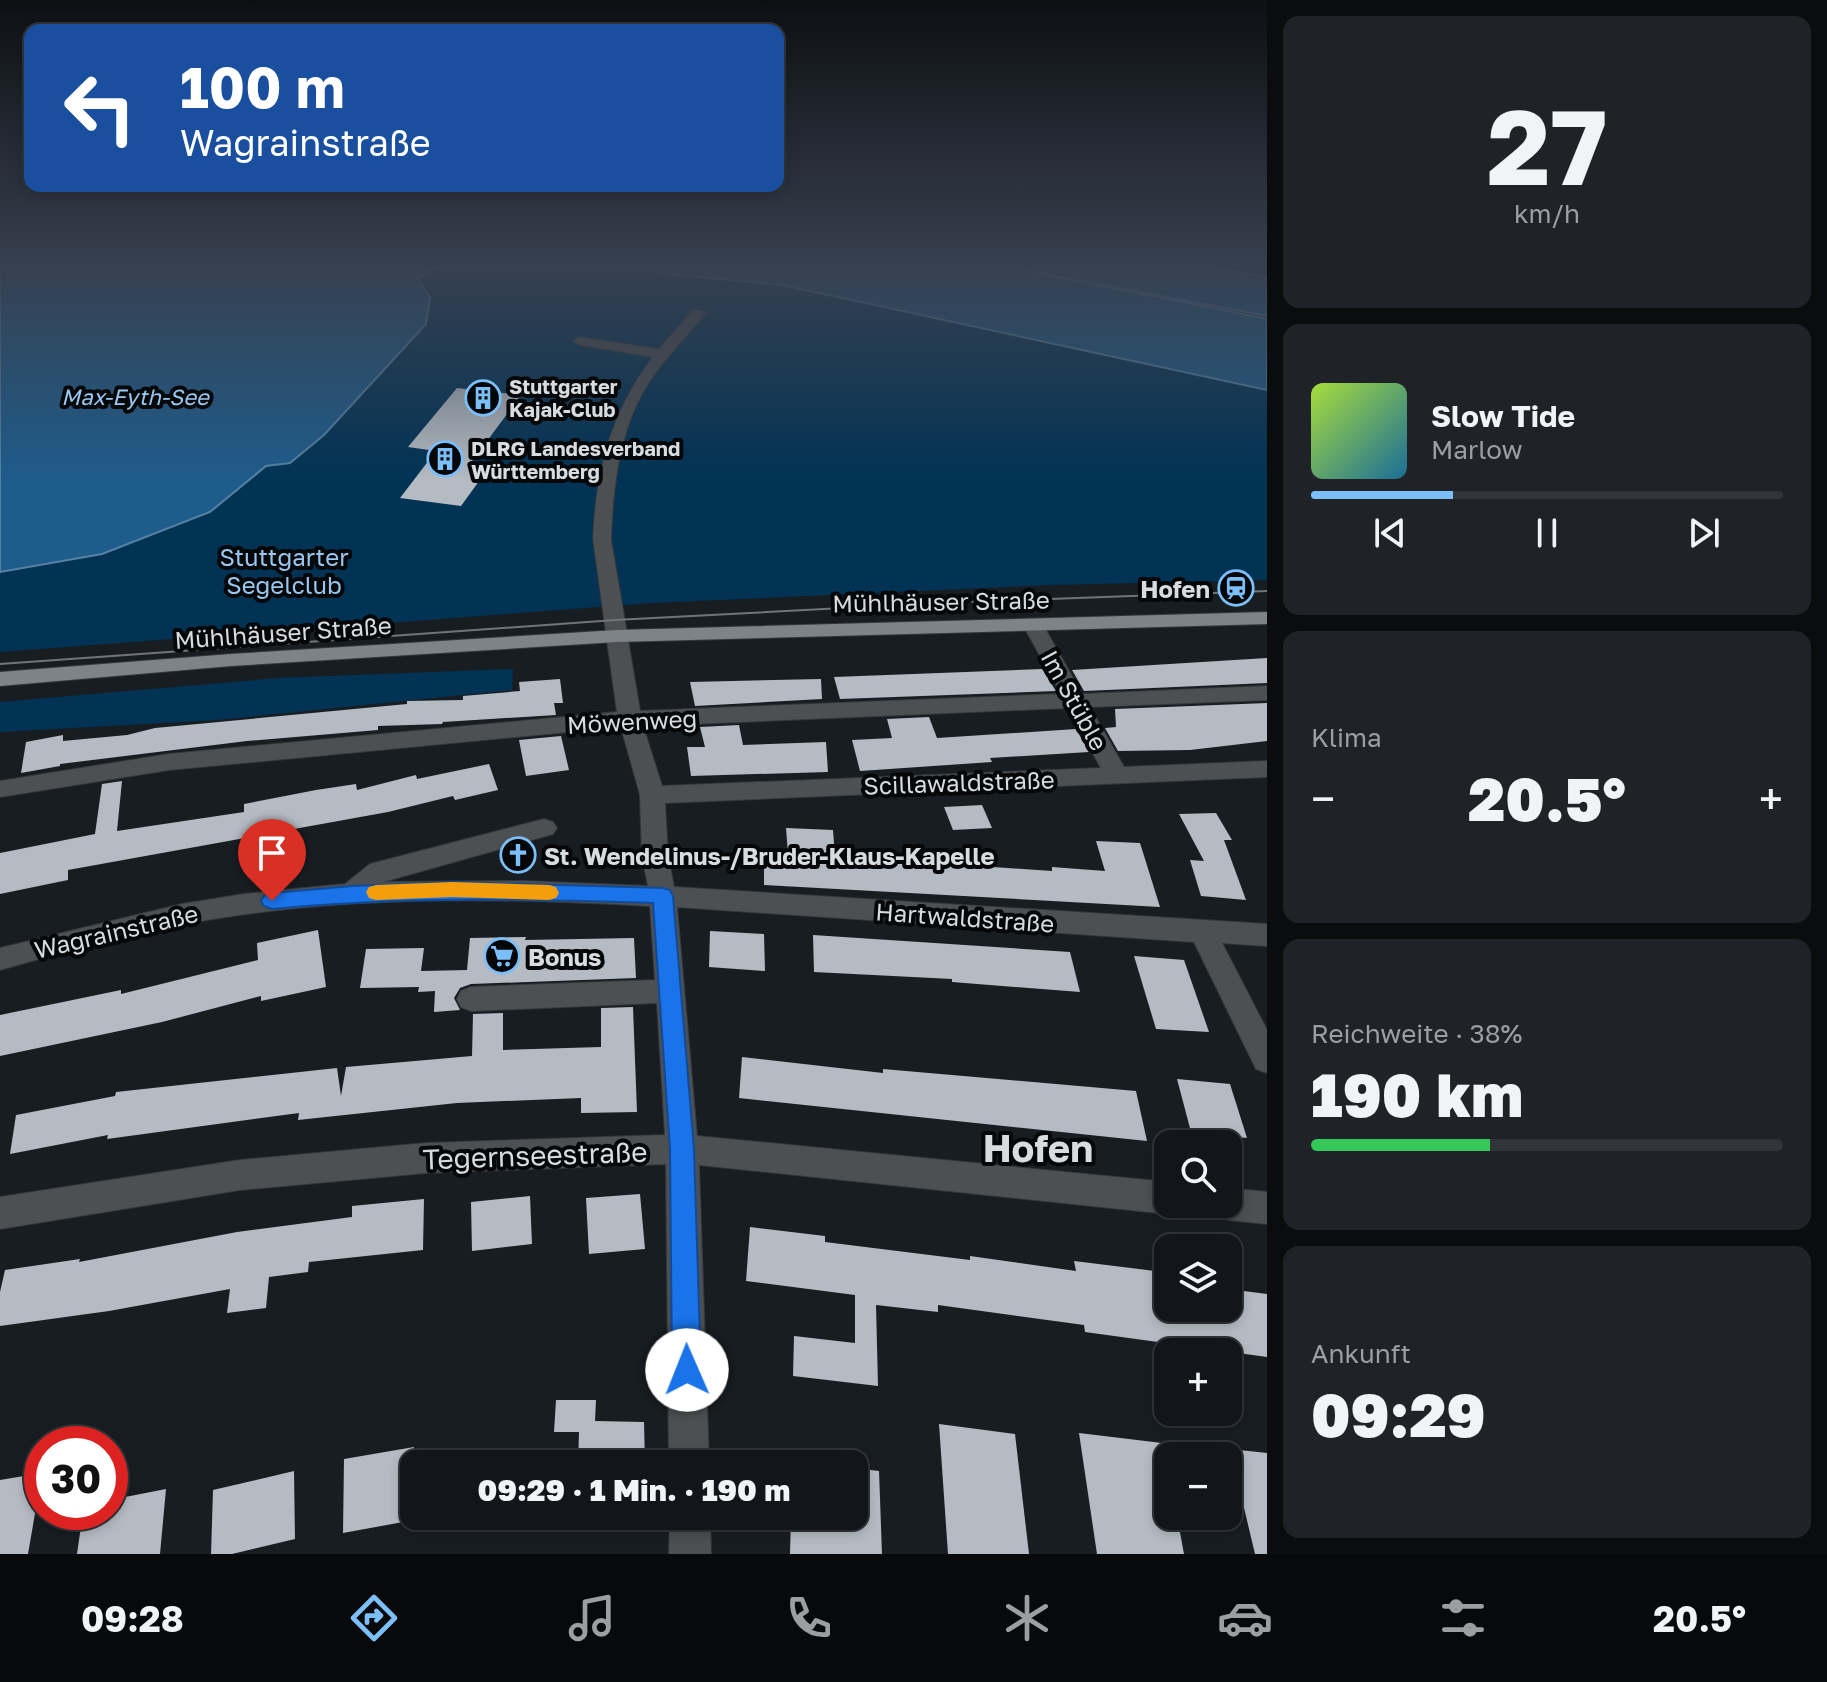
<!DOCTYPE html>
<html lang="de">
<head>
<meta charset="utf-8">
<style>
	body { margin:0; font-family:"Golos Text",sans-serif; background:#1f2327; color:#f1f3f6; height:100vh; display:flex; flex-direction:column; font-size:30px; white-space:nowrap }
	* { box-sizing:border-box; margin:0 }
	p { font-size:26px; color:#9c9fa2 }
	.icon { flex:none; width:44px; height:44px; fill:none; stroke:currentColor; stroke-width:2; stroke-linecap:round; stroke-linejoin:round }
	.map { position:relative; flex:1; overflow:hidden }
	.side { display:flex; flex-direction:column; gap:16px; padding:16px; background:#0a0c0e; width:560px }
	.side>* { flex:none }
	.banner { position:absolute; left:24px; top:24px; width:760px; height:168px; border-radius:16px; box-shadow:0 4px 12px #0003,0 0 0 2px #313539; background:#1a4fa0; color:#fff; overflow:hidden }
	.tools { position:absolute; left:1154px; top:1130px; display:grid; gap:16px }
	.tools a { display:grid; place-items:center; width:88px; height:88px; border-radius:16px; background:#12161a; box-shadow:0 4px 12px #0003,0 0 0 2px #313539; font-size:40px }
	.speed { position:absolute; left:24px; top:1426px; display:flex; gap:16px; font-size:40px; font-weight:700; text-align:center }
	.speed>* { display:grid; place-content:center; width:104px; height:104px; border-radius:50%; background:#12161a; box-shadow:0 4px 12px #0003,0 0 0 2px #313539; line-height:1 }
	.speed .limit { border:12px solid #d22; background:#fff; color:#111 }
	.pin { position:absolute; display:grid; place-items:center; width:68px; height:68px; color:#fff; margin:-82px -34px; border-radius:50% 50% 50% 0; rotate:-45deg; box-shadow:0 0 8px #0007 }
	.pin .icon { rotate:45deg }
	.me { position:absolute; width:88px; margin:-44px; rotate:359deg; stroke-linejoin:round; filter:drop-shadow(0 0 6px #0008) }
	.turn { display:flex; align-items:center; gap:28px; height:168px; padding:0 24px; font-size:36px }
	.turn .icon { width:104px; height:104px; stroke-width:2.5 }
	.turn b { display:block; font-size:56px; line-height:68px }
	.big { font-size:60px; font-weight:800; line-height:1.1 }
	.side .widget { flex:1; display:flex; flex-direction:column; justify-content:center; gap:12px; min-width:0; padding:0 28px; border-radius:16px; background:#1f2327 }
	.side .dial { align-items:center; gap:0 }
	.dial b { font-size:104px; line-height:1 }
	.song { display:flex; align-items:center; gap:24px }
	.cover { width:96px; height:96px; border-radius:12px; background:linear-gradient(135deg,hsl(80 70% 55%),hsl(200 70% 35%)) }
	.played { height:8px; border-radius:4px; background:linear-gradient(90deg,#7bbef8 30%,#313539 30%) }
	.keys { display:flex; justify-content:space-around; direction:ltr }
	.heat { display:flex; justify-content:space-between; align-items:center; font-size:44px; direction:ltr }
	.charge { height:12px; border-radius:6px; background:linear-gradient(90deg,#34c759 38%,#313539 0) }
	.trip { position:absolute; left:400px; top:1450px; width:468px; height:80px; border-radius:16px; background:#12161a; box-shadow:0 4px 12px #0003,0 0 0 2px #313539; font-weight:800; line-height:80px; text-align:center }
	.tab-bar { display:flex; height:128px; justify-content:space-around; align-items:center; background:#07090a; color:#9c9fa2 }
	.tab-bar .icon { width:56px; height:56px }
	.tab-bar .selected { color:#7bbef8 }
	.tab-bar b { font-size:36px; color:#f1f3f6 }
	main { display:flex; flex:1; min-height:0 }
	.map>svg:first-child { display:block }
</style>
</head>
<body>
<main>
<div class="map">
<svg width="1267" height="1554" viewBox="0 0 1267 1554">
	<rect width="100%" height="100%" fill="#181d22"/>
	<g fill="#023355">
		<polygon points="0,263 628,263 667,274 782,285 1267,390 1267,580 1051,585 652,603 0,652"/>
		<polygon points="513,669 512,690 217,720 0,732 0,702 278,678"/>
	</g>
	<g fill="#1e5c8b" stroke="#5682a4" stroke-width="2">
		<polygon points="0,263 400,263 424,268 430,273 417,278 430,297 426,324 324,435 290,463 266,466 210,512 102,554 0,572"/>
		<polygon points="628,263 1187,263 1267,277 1267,316 1023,270 1267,319 1267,390 782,285 667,274"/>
	</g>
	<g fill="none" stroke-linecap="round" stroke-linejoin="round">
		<polyline stroke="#5682a4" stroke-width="5" points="426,270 463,263 510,263"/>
	</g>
	<g fill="#b4bbc2">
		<polygon points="457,388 521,395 470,464 490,466 461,506 400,498 436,451 408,447"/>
		<polygon points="1267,658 1267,683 1084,691 1072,670"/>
		<polygon points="1042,669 1056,691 840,699 834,677"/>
		<polygon points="560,679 563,703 554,703 556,715 443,722 442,724 378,726 378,730 247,741 60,764 60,766 21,773 26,742 63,735 63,741 127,735 155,728 407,704 407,701 463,700 463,696 520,691 519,682"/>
		<polygon points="821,679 822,699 695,706 690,682"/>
		<polygon points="1267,703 1267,741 1190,750 1118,751 1105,728 1116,727 1115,709"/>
		<polygon points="929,717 937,738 1076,729 1089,752 990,758 992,762 860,771 852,740 892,738 887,719"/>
		<polygon points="739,725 743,745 826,742 828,772 691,776 687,747 705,747 700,727"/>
		<polygon points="561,736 569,770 526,776 519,740"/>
		<polygon points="489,764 498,790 455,800 453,796 388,812 68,870 68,880 0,894 0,853 95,834 102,784 122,781 117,831 244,812 244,804 316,790 356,784 357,790 416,775 417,779"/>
		<polygon points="982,805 992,828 953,830 944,807"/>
		<polygon points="1216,813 1232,840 1224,840 1246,900 1201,896 1190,860 1204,861 1179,814"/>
		<polygon points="786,828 833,830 835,856 1052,871 1052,867 1105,871 1096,841 1140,843 1160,907 764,885 764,853 788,854"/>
		<polygon points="318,930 326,987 261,1001 261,996 162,1022 0,1056 0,1015 121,990 121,994 258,960 257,943"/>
		<polygon points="710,931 764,934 765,971 709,967"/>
		<polygon points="813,935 1070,952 1080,992 952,982 952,979 814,972"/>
		<polygon points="526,937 525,940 634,938 636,978 471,984 460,988 454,998 460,1010 434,1012 435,991 418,992 419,987 360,988 366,949 424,948 421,971 467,970 470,938"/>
		<polygon points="1134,956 1184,960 1209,1032 1156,1029"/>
		<polygon points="633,1007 637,1112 581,1113 581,1098 457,1103 298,1120 299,1113 107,1139 108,1135 10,1154 16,1115 115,1096 116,1092 337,1068 341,1096 346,1067 472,1056 473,1014 503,1013 503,1050 601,1047 601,1008"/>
		<polygon points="742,1057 883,1073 883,1069 1136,1091 1147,1141 739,1098"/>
		<polygon points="1177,1079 1230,1084 1247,1138 1191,1132"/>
		<polygon points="640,1194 645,1249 589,1254 586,1198"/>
		<polygon points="530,1196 532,1244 472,1251 471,1202"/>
		<polygon points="424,1199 423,1250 309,1262 308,1272 269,1277 266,1308 227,1313 230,1289 109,1311 0,1326 0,1292 5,1270 80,1259 79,1262 237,1232 352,1217 352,1206"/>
		<polygon points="750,1227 825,1236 825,1242 970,1260 970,1256 1076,1271 1074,1261 1155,1271 1163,1308 1228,1308 1228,1289 1267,1294 1267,1357 1085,1332 1084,1325 938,1305 938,1312 876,1305 878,1386 793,1376 794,1336 855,1343 855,1295 746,1281"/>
		<polygon points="556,1400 596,1400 595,1421 644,1422 645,1464 578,1464 579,1432 554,1432"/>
		<polygon points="939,1424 1015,1434 1029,1554 948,1554"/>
		<polygon points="1079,1433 1162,1443 1168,1472 1168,1516 1177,1516 1184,1554 1097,1554"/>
		<polygon points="414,1447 414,1520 343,1533 344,1459"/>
		<polygon points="1230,1449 1267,1453 1267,1554 1255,1554"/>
		<polygon points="854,1468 879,1471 882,1554 790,1554 791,1516 854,1516"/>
		<polygon points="294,1471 295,1539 232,1554 211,1554 213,1490"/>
		<polygon points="42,1473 28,1554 0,1554 0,1480"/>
		<polygon points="166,1489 160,1554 77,1554 83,1512 110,1512 110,1500"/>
	</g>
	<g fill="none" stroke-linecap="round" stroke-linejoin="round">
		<defs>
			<g id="minor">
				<path d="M694,309L706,312C687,337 664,358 648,384C619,429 613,488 611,539L640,711L1061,694L1023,625L1033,619L1043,625L1082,694L1267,686V700L1090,707L1124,767L1267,761V777L665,803L668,856L674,887L1267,924V946L1222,943L1267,1030V1073L1256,1069L1194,942L677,907L697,1136L1168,1182V1204H1182L1180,1209L1168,1214L699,1165L709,1464H669L666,1164L426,1173L240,1190L0,1229V1197L240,1160L426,1143L665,1135L657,1003L471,1011L461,1007L457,999L461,991L471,987L655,980L650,906C505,898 358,895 213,919C141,931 70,950 0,970V948L182,904L244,894L345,884L370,864L544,819L553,822L557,828L553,834L383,882L525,881L648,886L642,856L640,795L621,727L169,770L0,797V781L169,754L617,712L593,539C596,471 611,411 653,357L580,345L573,341L580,337L659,349ZM1068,708L1101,768L662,786L643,726Z"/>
				<polygon points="1228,1188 1267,1192 1267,1224 1228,1220 1216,1215 1211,1204 1228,1204"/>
				<polygon points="670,1516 710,1516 711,1554 669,1554"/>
			</g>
			<polygon id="major" points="1267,612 1267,624 617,642 231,666 0,686 0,672 231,654 617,630"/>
		</defs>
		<use href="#minor" stroke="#33383c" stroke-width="2"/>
		<use href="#major" stroke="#33383c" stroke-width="2"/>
		<use href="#minor" fill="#4d5052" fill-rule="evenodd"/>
		<use href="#major" fill="#7e8389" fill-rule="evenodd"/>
		<polyline stroke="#717579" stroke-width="2" points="0,664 615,620 938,603 1267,591"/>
	</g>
	<linearGradient id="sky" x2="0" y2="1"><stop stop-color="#0d1013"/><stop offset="0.55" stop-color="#37404f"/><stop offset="1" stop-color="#37404f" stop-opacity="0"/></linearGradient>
	<rect width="1267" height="480" fill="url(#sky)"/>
	<path fill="#1a73e8" stroke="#114b97" stroke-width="2" d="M452,882L663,888L670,890L673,896L694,1149L701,1370L697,1380L687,1384L677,1380L672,1370L670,1149L653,903C523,899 402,896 272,909L264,906L261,901L264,896L272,893L352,886Z"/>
	<polygon fill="#f59e0b" points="452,882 549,885 556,887 559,893 556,898 549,900 452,897 376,900 369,898 366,892 369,887 376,885"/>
	<defs>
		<symbol id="building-ring" viewBox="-11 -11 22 22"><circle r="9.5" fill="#050709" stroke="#7bbef8" stroke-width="1.5"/><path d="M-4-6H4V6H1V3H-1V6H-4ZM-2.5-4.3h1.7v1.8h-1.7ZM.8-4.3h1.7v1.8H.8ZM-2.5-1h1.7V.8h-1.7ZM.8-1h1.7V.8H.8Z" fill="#7bbef8"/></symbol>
		<symbol id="station-ring" viewBox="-11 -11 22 22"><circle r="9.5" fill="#050709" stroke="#7bbef8" stroke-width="1.5"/><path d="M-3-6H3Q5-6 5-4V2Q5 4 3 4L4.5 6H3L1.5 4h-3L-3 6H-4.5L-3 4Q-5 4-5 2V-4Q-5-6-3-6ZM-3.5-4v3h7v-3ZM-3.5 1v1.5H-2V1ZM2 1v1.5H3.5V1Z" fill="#7bbef8"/></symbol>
		<symbol id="church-ring" viewBox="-11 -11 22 22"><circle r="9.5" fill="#050709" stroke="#7bbef8" stroke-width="1.5"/><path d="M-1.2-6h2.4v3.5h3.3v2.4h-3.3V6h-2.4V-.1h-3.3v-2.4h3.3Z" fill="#7bbef8"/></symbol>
		<symbol id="supermarket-ring" viewBox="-11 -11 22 22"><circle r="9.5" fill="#050709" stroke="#7bbef8" stroke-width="1.5"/><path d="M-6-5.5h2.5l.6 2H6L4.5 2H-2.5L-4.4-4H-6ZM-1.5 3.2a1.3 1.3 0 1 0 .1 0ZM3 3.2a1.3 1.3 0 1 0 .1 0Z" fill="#7bbef8"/></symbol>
	</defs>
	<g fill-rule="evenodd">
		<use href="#building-ring" x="463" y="378" width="40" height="40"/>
		<use href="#building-ring" x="425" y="439" width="40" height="40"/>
		<use href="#station-ring" x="1216" y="568" width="40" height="40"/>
		<use href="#church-ring" x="498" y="835" width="40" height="40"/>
		<use href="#supermarket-ring" x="482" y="936" width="40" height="40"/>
	</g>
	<g text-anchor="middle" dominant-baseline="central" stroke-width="8" stroke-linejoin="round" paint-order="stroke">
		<g font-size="20" font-weight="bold" fill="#d8dcdf" stroke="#050709" text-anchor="start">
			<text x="509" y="386">Stuttgarter<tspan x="509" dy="23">Kajak-Club</tspan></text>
			<text x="471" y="448">DLRG Landesverband<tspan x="471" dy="23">Württemberg</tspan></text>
		</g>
		<g font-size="22" font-style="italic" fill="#98c7f1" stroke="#050709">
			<text x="135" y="396">Max-Eyth-See</text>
		</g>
		<g font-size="24" fill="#98c7f1" stroke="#050709">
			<text x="284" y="556">Stuttgarter<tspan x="284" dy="28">Segelclub</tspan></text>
		</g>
		<g font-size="24" font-weight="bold" fill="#d8dcdf" stroke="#050709" text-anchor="start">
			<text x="1210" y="588" text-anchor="end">Hofen</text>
			<text x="544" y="855">St. Wendelinus-/Bruder-Klaus-Kapelle</text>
			<text x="528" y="956">Bonus</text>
		</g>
		<g font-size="24" fill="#d8dcdf" stroke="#050709">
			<text transform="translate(941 601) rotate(-1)">Mühlhäuser Straße</text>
			<text transform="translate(283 632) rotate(-4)">Mühlhäuser Straße</text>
			<text transform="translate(1075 700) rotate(61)">Im Stüble</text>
			<text transform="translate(632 721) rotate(-3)">Möwenweg</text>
			<text transform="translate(959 782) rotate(-2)">Scillawaldstraße</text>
			<text transform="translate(965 917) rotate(4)">Hartwaldstraße</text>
			<text transform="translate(116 931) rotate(-13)">Wagrainstraße</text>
		</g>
		<g font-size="28" fill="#d8dcdf" stroke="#050709">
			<text transform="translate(535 1155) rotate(-2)">Tegernseestraße</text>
		</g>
		<g font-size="38" font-weight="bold" fill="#d8dcdf" stroke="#050709">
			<text x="1038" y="1147">Hofen</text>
		</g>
	</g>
</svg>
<div class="tools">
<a><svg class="icon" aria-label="search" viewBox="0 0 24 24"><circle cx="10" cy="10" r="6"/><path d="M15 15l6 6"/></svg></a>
<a><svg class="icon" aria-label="layers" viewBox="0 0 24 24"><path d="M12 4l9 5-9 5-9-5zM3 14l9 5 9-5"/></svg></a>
<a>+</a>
<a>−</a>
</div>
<div class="speed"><div class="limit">30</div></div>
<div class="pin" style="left:272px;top:901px;background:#d93025"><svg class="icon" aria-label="arrive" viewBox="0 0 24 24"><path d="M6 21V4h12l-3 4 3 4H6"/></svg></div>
<svg class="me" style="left:687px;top:1370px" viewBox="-20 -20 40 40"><circle r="19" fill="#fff"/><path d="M0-13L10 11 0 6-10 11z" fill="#1a73e8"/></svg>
<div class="trip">09:29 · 1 Min. · 190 m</div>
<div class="banner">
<div class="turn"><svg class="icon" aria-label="left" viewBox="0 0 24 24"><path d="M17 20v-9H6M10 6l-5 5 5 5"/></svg><div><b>100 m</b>Wagrainstraße</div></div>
</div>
</div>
<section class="side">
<div class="widget dial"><b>27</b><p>km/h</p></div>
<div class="widget">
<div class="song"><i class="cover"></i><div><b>Slow Tide</b><p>Marlow</p></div></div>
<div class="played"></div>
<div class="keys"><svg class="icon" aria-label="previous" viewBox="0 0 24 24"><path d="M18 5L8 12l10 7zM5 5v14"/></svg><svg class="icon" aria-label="pause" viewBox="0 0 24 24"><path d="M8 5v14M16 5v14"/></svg><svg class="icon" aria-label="next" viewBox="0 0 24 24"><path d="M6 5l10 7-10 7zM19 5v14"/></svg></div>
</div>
<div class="widget"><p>Klima</p>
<div class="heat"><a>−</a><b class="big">20.5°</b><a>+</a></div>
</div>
<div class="widget"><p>Reichweite · 38%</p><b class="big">190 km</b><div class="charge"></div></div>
<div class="widget"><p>Ankunft</p><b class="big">09:29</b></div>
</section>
</main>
<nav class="tab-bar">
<b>09:28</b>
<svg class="icon selected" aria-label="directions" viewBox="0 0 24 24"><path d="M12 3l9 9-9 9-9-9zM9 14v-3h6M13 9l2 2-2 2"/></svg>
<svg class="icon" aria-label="music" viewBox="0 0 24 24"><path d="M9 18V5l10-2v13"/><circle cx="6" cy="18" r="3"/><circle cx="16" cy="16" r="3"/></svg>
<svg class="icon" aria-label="phone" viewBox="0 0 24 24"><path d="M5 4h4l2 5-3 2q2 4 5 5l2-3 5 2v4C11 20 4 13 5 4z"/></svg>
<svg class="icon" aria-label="climate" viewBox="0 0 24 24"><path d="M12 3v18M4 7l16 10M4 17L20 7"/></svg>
<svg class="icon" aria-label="car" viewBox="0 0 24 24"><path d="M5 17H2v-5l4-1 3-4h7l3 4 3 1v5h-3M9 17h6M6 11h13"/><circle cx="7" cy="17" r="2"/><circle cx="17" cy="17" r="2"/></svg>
<svg class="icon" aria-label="filters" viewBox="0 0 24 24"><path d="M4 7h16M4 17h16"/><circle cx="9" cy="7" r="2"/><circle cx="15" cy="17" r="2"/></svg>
<b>20.5°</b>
</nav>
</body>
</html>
